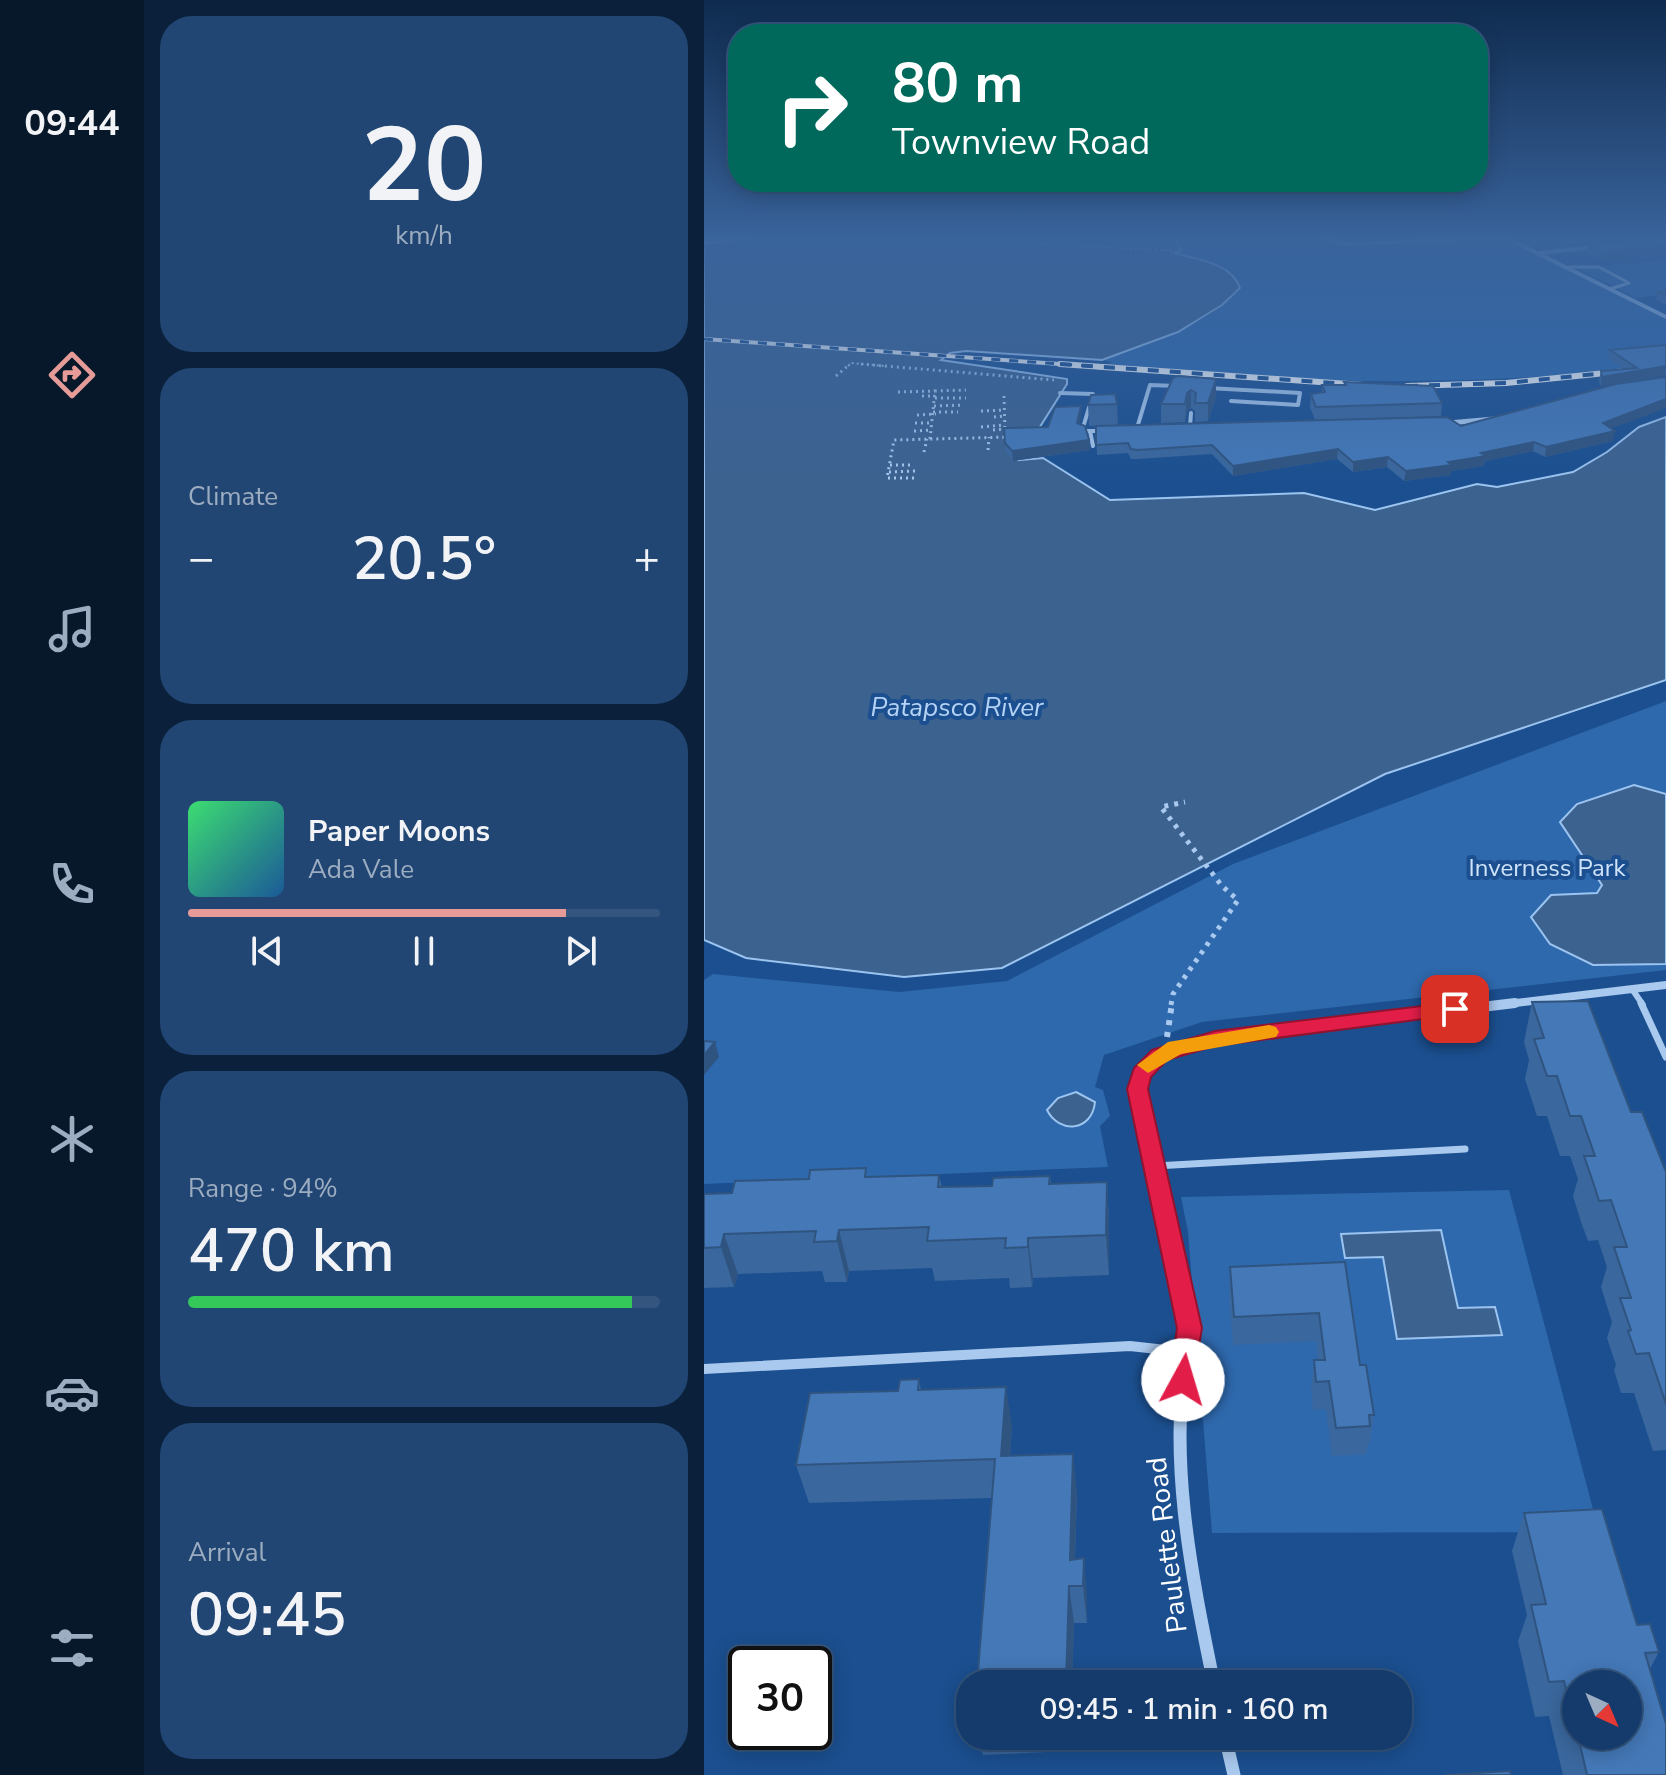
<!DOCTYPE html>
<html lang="en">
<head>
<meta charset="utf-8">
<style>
	body { margin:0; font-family:"Nunito Sans",sans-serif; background:#214673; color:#f1f3f6; height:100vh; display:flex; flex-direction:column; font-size:30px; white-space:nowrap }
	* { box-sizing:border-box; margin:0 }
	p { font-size:26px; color:#9dadc1 }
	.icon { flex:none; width:44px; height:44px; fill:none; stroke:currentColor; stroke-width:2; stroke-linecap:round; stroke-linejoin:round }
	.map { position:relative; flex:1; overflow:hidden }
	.panel { display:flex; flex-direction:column; gap:16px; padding:16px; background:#0b203b; width:560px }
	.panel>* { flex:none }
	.hud { position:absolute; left:24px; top:24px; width:760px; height:168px; border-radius:32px; box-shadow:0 4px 20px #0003,0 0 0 2px #33557e; background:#00695c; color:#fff; overflow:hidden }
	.needle { width:52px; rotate:136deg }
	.controls { position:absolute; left:858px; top:1670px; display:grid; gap:16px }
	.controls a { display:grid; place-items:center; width:80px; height:80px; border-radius:50%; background:#143b6b; box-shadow:0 4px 20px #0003,0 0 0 2px #33557e; font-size:40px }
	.speed { position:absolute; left:24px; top:1646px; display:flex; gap:16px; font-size:40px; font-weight:700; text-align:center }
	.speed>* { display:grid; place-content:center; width:104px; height:104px; border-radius:50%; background:#143b6b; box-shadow:0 4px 20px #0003,0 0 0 2px #33557e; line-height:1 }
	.speed .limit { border:4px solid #111; border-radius:12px; background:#fff; color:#111 }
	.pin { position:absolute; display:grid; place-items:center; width:68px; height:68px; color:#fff; margin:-34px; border-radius:16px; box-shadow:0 4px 12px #0006 }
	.me { position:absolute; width:88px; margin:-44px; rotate:6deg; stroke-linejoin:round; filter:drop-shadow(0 0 6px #0008) }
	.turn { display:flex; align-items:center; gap:28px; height:168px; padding:0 32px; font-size:36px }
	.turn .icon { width:104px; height:104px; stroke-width:2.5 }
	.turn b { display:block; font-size:56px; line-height:68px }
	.big { font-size:60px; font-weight:600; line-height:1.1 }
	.panel .widget { flex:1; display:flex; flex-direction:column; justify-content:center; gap:12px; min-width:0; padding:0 28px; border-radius:32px; background:#214673 }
	.panel .dial { align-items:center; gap:0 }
	.dial b { font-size:104px; line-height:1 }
	.song { display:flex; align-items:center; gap:24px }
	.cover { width:96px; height:96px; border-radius:12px; background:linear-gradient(135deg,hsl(140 70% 55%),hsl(210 70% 35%)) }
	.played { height:8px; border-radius:4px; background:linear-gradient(90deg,#e69b98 80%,#33557e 80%) }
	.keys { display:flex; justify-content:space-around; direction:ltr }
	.heat { display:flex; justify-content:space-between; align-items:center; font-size:44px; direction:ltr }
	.charge { height:12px; border-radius:6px; background:linear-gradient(90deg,#34c759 94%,#33557e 0) }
	.trip { position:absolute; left:252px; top:1670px; width:456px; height:80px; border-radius:32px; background:#143b6b; box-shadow:0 4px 20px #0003,0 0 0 2px #33557e; font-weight:600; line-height:80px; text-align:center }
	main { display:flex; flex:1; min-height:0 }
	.tab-bar { display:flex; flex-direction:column; width:144px; justify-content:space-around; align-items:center; background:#08182b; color:#9dadc1 }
	.tab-bar .icon { width:56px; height:56px }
	.tab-bar .selected { color:#e69b98 }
	.tab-bar b { font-size:36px; color:#f1f3f6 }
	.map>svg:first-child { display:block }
</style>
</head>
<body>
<main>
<nav class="tab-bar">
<b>09:44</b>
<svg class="icon selected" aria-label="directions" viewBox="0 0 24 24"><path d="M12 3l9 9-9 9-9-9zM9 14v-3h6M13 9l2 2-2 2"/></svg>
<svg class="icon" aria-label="music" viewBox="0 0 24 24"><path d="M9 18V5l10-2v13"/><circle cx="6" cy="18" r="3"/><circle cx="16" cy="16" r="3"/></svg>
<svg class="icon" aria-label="phone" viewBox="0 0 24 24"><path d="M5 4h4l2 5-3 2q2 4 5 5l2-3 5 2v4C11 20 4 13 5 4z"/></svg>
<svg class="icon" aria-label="climate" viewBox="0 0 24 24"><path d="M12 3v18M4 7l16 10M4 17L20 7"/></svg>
<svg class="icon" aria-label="car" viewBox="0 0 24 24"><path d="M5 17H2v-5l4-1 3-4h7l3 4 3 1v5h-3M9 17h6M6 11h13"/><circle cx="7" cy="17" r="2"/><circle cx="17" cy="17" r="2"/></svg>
<svg class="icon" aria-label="filters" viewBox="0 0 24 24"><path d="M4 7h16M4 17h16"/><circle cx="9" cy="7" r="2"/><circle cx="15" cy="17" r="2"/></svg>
</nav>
<section class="panel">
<div class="widget dial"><b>20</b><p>km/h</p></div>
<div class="widget"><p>Climate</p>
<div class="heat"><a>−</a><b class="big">20.5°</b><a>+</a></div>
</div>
<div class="widget">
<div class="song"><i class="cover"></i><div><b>Paper Moons</b><p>Ada Vale</p></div></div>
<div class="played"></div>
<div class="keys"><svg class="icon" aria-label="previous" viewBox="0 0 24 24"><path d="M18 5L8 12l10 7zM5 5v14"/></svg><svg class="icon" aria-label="pause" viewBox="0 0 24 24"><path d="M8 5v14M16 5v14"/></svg><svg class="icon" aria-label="next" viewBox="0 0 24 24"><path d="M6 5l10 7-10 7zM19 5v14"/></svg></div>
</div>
<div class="widget"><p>Range · 94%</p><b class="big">470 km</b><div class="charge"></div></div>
<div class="widget"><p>Arrival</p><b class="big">09:45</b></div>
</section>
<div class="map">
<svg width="962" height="1775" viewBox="0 0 962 1775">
	<rect width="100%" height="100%" fill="#1b4f8f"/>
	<g fill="#2e69ad">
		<path d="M470,236H595L623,248L786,239L809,242L962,320V365C806,383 667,386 511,374C474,371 437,371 401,366L408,362L398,360C435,347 490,330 519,304C524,300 526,294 531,290V278L514,264L468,253L476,250Z"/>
		<polygon points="962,260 962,294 932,298 867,265 899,266"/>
		<polygon points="962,701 962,970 498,1022 400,1055 391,1087 399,1090 406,1116 396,1126 404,1167 0,1184 0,980 9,974 195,992 303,981 529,864"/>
		<polygon points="805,1190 895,1532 508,1533 484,1232 477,1197"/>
	</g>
	<g fill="#3c6290" stroke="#9cc4f0" stroke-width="2">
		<path d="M0,236H470L477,251L470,253C496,260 527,263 536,288L518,305L474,332L398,360L262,351L246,353L237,360L363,379V384L315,460L339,458L406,500L600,493L671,510L773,484L793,487L869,472L903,452L935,427L962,417V680L681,774L298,968L200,977L42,958L0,940Z"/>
		<polygon points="930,785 962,794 962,964 889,965 846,944 827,917 847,895 893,893 898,885 856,822 873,804"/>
		<path d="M372,1092L391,1102C388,1132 355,1134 343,1110L354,1098Z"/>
		<polygon points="737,1230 754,1308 791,1307 798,1335 693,1339 679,1257 641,1258 637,1234"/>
	</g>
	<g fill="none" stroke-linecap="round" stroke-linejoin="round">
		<g stroke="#a9c9ee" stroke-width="2" stroke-dasharray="2 3" stroke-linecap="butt">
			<polyline points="336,244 477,251"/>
			<polyline points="144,366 147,363 181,366"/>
		</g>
		<g stroke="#a9c9ee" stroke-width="3" stroke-dasharray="2 4" stroke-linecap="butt">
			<polyline points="157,364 350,380"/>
			<polyline points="132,376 146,364"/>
			<polyline points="194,392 231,391"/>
			<polyline points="218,396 231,396"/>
			<polyline points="300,396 301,432"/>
			<polyline points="231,398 262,398"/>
			<polyline points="230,406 260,405"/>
			<polyline points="277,411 300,410"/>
			<polyline points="229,412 254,412"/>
			<polyline points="213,415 232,414"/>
			<polyline points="290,417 300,416"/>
			<polyline points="211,423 228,423"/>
			<polyline points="277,427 301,425"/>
			<polyline points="289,430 301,429"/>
			<polyline points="210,431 227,430"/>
			<polyline points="226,439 231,391 262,390"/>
			<polyline points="284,450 285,437"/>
			<polyline points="220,452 223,439"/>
			<polyline points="186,465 209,465"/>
			<polyline points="185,472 212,471"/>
			<polyline points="210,478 183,478 190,440 306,437"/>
		</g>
		<polyline stroke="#a9c9ee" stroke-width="5" stroke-dasharray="4 6" stroke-linecap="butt" points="467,1005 469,994 534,900 518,886 457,807 481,802"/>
		<polyline stroke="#a9c9ee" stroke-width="6" stroke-dasharray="5 7" stroke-linecap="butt" points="463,1037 468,1003"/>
		<g stroke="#a9c9ee" stroke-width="3">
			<polyline points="922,236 937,243"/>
			<polyline points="864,267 895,267 925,283 906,289"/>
		</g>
		<g stroke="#a9c9ee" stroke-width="4">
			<polyline points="504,388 596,393 594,405 527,401"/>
			<polyline points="356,393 389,394 378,431 398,431"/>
			<polyline points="486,426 487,413"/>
			<polyline points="433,428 446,385 473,386"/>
			<polyline points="386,431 389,446"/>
		</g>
		<polyline stroke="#a9c9ee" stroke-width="6" points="928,989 939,1005"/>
		<g stroke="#a9c9ee" stroke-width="7">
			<polyline points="937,1003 962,1057"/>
			<polyline points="451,1166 761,1149"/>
		</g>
		<polyline stroke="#a9c9ee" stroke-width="10" points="0,1369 426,1346 480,1352"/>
		<g stroke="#a9c9ee" stroke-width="4">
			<polyline points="612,236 639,244 803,238 962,317"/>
			<polyline points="836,253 890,247"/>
		</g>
		<polyline stroke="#a9c9ee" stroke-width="5" points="744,423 790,419"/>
		<polyline stroke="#a9c9ee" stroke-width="8" points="795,1005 962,985"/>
		<path stroke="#a9c9ee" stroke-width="10" d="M483,1344L486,1328L433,1089C446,1053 476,1047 511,1039L811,1003"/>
		<g stroke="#a9c9ee" stroke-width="13">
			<path d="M484,1342C463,1456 487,1572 510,1684"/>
			<polyline points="521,1736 530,1775"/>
		</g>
		<polygon fill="#f0f6ff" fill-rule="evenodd" points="38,236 72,236 0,245 0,239"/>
		<defs>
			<polyline id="rail-far1" points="0,339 385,366"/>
			<g id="rail">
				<polyline points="356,364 659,385"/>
				<polyline points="703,386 802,383 962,367"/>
			</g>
		</defs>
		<use href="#rail-far1" stroke="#fff" stroke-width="4"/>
		<use href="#rail" stroke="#fff" stroke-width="6"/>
		<use href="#rail-far1" stroke="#1b4f8f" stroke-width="3" stroke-dasharray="9" stroke-linecap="butt"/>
		<use href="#rail" stroke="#1b4f8f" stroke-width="4" stroke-dasharray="11" stroke-linecap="butt"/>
	</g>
	<g fill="#3a679d" fill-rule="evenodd">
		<polygon points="849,236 920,236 919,239 863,245 848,239"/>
		<polygon points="933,236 962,236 962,254 898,261 882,253 883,245 952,238 936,238"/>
		<polygon points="962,291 962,305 952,300 954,292"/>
		<polygon points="962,345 962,375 961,375 896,386 895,380 897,371 919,369 904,359 906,350"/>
		<polygon points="469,378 512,379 512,397 504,421 491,422 491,411 487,408 483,411 481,422 457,423 457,404"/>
		<polygon points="640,382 738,403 737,416 611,420 606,407 607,394 618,392 618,385 640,385"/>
		<polygon points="413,404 414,425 385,426 384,405"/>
		<polygon points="377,416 375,424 385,440 386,450 309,461 302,452 300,428 344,427"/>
		<polygon points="392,426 757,426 908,429 909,441 841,457 829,451 781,461 780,466 747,471 747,475 700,481 683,467 649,472 633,459 529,476 508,454 434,459 427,459 424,453 393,455"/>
		<polygon points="828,1002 927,1112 962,1172 962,1450 949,1451 930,1393 917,1393 910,1370 912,1365 903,1338 908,1322 897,1287 903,1267 894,1240 884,1241 877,1222 869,1196 874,1179 866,1156 856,1156 843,1116 833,1116 821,1079 825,1060 820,1042"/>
		<polygon points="235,1175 238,1187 288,1186 346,1176 347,1184 403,1182 405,1222 405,1275 329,1278 328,1287 306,1288 305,1278 231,1281 228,1268 145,1271 143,1282 121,1282 118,1271 34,1274 30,1287 0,1288 0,1194 28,1193 164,1177"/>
		<polygon points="641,1262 656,1365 670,1415 666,1443 664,1443 662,1454 628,1456 622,1409 609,1410 607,1388 610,1360 614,1360 612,1341 529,1345 525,1296 526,1267"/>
		<polygon points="215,1379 217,1390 308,1426 306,1456 373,1493 371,1559 383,1595 383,1623 370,1623 368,1684 273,1684 288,1498 105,1503 92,1465 194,1391"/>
		<path d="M820,1513L933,1625L955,1652L946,1669L962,1775H859L845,1716L831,1717L814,1641L823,1615L808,1551ZM872,1684L924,1736H872Z"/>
		<polygon points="274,1736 366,1736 366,1751 279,1755"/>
	</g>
	<g fill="#305480">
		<polygon points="640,236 687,236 640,239"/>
		<polygon points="871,236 920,236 919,239 863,245 864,237"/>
		<polygon points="962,245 962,254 898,261 900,252"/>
		<polygon points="962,366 961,375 896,386 898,377"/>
		<polygon points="512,379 512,397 504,421 504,403"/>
		<polygon points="487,390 487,408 483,411 481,422 483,393"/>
		<polygon points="962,399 962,408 898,432 899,423"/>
		<polygon points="377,406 377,416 373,433 373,423"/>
		<polygon points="911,431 909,441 841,457 842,447"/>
		<polygon points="385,440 386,450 309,461 308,451"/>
		<polygon points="830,442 829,451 781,461 780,466 747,471 747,475 700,481 702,471 744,462 777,453"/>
		<polygon points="634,449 633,459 529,476 529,466"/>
		<polygon points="684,457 683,467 649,472 649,462"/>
		<polygon points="11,1042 15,1057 0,1075 0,1055"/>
		<polygon points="403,1182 405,1222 405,1275 402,1235"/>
		<polygon points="135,1230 145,1271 143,1282 133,1241"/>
		<polygon points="20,1234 34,1274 30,1287 17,1247"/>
		<polygon points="324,1238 329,1278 328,1287 324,1247"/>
		<polygon points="302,1387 308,1426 303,1495 297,1456"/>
		<polygon points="369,1454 373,1493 370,1586 366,1560"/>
		<polygon points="380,1558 383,1595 383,1623 379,1586"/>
		<polygon points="365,1586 370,1623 368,1684 362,1684"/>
	</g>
	<g fill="#4478b7" stroke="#305480" stroke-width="2">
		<polygon points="962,237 962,245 900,252 883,245"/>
		<polygon points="962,291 962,296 954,292"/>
		<polygon points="962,345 962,366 898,377 897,371 933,368 906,350"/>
		<polygon points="474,376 512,379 504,403 491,403 492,393 487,390 483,393 481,404 457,404 469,378"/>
		<polygon points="962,377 962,399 899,423 911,431 842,447 830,442 777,453 782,456 744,462 748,465 702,471 684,457 649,462 634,449 529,466 508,445 434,450 427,449 424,443 392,445 392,426 743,417 757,426 912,384"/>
		<polygon points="640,382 729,386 738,403 612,407 607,394 621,392 618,385 642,385"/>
		<polygon points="411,394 413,404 384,405 387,395"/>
		<polygon points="377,406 373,423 381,426 385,440 308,451 301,443 300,428 344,427 351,407"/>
		<polygon points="884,1001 927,1112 938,1112 962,1172 962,1404 945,1353 932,1354 924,1331 927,1330 916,1298 927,1298 910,1247 923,1247 907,1200 895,1201 889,1182 880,1156 891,1156 877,1116 866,1116 853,1076 843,1076 830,1039 840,1038 828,1002"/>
		<polygon points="0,1041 11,1042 0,1055"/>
		<polygon points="162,1168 161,1177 235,1175 234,1187 288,1186 289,1178 346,1176 345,1184 403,1182 402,1235 324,1238 324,1247 301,1248 302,1238 223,1241 225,1227 135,1230 133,1241 110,1242 112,1231 20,1234 17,1247 0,1248 0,1194 28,1193 31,1181 105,1179 106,1170"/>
		<polygon points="641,1262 656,1365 662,1365 670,1415 665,1415 666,1426 632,1428 625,1381 612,1382 610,1360 621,1360 615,1313 530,1317 526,1267"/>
		<polygon points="215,1379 214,1390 302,1387 297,1456 369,1454 366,1560 380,1558 379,1586 365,1586 362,1684 273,1684 291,1459 92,1465 106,1393 194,1391 196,1380"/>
		<polygon points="898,1509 933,1625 946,1624 955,1652 941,1653 962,1724 962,1775 883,1775 874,1736 924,1736 924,1684 872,1684 872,1730 860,1681 845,1682 827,1605 842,1604 820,1513"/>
		<polygon points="806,1771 807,1775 741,1775 757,1774"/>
	</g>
	<linearGradient id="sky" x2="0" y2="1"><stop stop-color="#0f2b4f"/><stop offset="0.49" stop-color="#39639b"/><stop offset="1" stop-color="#39639b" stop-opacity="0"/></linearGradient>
	<rect width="962" height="485" fill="url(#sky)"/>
	<polygon fill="#e11d48" stroke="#92132f" stroke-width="2" points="751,1002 761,1009 758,1014 511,1046 463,1060 447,1077 444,1089 498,1328 488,1388 479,1391 470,1388 466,1380 473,1328 423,1089 430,1068 448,1050 511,1031"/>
	<polygon fill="#f59e0b" points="565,1025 572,1027 575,1032 572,1037 477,1054 444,1073 433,1065 464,1042"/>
	<g text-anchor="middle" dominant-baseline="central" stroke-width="8" stroke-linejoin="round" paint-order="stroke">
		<g font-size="24" fill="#cfe3fa" stroke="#1b4f8f">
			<text x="843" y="868">Inverness Park</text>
		</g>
		<g font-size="26" font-style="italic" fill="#b5d3f5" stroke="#1b4f8f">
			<text x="253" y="707">Patapsco River</text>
		</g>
		<g font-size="28" fill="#fff" stroke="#1b4f8f">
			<text transform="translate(463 1545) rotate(-97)">Paulette Road</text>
		</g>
	</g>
</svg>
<div class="controls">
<a><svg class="needle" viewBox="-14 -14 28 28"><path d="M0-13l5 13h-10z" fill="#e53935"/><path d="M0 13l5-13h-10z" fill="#9dadc1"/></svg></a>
</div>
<div class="speed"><div class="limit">30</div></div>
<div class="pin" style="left:751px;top:1009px;background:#d93025"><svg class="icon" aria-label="arrive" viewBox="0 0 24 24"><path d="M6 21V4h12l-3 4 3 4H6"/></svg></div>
<svg class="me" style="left:479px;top:1380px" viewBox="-20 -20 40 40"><circle r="19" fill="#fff"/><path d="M0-13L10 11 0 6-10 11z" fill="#e11d48"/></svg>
<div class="trip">09:45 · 1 min · 160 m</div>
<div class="hud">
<div class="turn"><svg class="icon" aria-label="right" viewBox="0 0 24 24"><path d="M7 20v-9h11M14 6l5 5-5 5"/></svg><div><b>80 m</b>Townview Road</div></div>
</div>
</div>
</main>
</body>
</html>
